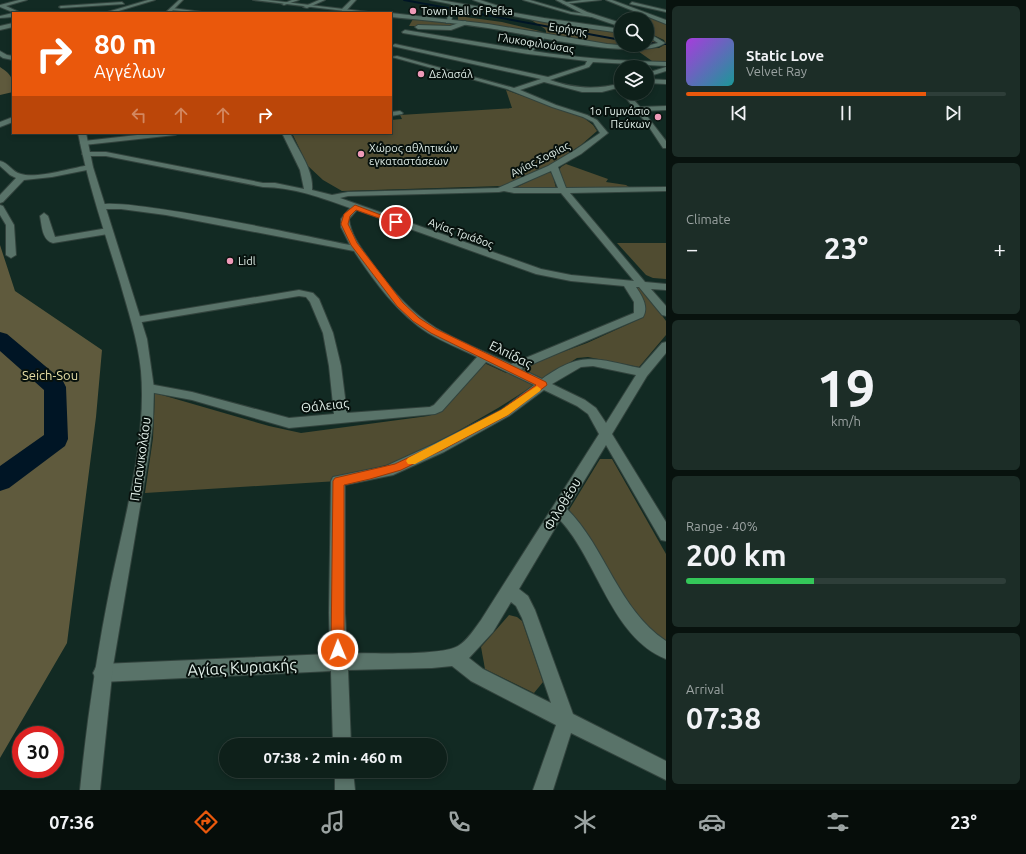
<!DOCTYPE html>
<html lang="en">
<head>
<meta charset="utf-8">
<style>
	body { margin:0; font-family:Ubuntu,sans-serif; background:#1c2d27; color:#f1f3f6; height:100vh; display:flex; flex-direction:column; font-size:15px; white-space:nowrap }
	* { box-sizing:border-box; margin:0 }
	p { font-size:13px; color:#9ba3a2 }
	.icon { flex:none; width:22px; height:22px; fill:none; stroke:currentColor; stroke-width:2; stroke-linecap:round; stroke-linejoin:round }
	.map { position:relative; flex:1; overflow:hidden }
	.drawer { display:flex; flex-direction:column; gap:6px; padding:6px; background:#08120e; width:360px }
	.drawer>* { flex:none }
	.hud { position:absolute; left:12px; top:12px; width:380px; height:122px; border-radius:0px; box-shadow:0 2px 6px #0003,0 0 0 1px #2e3e39; background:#ea580c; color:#fff; overflow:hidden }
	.buttons { position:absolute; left:614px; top:12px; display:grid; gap:8px }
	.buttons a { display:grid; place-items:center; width:40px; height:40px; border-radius:50%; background:#0e201a; box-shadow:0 2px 6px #0003,0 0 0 1px #2e3e39; font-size:20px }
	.speed { position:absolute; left:12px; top:726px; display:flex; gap:8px; font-size:20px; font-weight:700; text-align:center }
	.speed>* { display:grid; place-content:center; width:52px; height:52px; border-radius:50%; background:#0e201a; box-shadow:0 2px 6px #0003,0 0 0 1px #2e3e39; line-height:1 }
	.speed .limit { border:6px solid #d22; background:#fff; color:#111 }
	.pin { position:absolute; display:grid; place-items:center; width:34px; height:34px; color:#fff; margin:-17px; border:2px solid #fff; border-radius:50%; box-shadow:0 1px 4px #0007 }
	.me { position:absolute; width:44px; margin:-22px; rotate:359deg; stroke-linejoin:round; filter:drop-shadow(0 0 3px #0008) }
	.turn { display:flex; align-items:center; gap:14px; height:84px; padding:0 16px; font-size:18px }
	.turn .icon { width:52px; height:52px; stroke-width:2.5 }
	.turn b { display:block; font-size:28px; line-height:34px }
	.lanes { display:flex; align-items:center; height:38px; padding:0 16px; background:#0003; justify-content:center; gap:20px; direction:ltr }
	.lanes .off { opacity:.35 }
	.big { font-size:30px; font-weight:700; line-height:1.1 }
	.drawer .widget { flex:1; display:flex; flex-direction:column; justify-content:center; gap:6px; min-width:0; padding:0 14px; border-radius:6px; background:#1c2d27 }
	.drawer .dial { align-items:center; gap:0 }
	.dial b { font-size:52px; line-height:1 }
	.song { display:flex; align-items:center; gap:12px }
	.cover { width:48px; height:48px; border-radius:6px; background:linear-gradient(135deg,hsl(280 70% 55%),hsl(180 70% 35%)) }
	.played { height:4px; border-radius:2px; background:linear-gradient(90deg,#ea580c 75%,#2e3e39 75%) }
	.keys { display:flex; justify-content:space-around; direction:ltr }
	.heat { display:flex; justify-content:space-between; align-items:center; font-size:22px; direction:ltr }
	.charge { height:6px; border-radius:3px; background:linear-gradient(90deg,#34c759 40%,#2e3e39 0) }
	.trip { position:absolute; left:219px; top:738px; width:228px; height:40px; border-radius:20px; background:#0e201a; box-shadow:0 2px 6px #0003,0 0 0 1px #2e3e39; font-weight:700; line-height:40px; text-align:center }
	.dock { display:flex; height:64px; justify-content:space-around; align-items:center; background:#060d0a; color:#9ba3a2 }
	.dock .icon { width:28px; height:28px }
	.dock .current { color:#ea580c }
	.dock b { font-size:18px; color:#f1f3f6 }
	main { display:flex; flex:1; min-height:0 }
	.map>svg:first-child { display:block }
</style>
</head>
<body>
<main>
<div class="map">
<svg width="666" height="790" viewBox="0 0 666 790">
	<rect width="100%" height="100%" fill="#122a23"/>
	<g fill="#504c31">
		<polygon points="458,16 502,22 544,32 458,21"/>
		<path d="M528,18L621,32V45H647V37L657,43C633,53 572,39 546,34V31L545,29Z"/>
		<polygon points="650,18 666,23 666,61 652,61 635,49 659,48 666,44 664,40 647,32 647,19 633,19"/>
		<polygon points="413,19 461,24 452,27 409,26"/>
		<polygon points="506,90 584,118 593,125 597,131 581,145 542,170 502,186 342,191 323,180 308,166 292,133 391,133 391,120 402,119 400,115 512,108"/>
		<polygon points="566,164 608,179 606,182 626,185 629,187 566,188 563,184 558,172 561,167"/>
		<polygon points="548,172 552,173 556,188 515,188"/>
		<polygon points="617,243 666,243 666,279 653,278 646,275"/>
		<polygon points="634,288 642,288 666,321 666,335 639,367 588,357 577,358 498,408 430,447 401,461 368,470 338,481 145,493 153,438 155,393 269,426 301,433 428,416 435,414 441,410 482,362 506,373 587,343 642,318 645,312"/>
		<polygon points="600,459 612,459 666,554 666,643 651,633 623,595 569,510"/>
		<polygon points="509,615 517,617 522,621 543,682 534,693 485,669 481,647"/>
	</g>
	<g fill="#5f5a3d">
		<path d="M0,67C12,75 13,78 13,92L0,95Z"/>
		<polygon points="0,245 15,291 102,350 96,417 67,643 0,758"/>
	</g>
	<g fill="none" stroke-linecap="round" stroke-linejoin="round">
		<g stroke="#001525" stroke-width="2">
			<polyline points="404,0 621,40"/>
			<polyline points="647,43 666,44"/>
		</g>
		<polygon fill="#001525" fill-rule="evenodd" points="0,332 7,334 63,381 66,387 68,439 65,446 9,488 0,491 0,466 44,435 44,390 0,351"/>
		<defs>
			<g id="street">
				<polygon points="19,0 27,0 6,6 21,13 15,13 0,7 0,5"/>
				<polygon points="148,0 155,0 112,13 104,13"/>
				<polygon points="292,0 299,0 284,5 282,4"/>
				<polygon points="319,0 325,0 307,8 303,7"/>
				<polygon points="351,0 356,0 346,11 342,11 342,9"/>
				<polygon points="473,0 480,0 508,9 511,11 512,14 507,15 504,11"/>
				<polygon points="523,0 530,0 571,12 595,15 592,17 571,14"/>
				<polygon points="582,0 601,0 564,4 562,3"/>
				<polygon points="606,0 612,0 666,20 666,24"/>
				<polygon points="122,2 124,4 61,8 59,7 61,6"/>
				<polygon points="632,2 666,10 666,12 630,4"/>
				<polygon points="453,3 455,4 451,22 446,23 451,4"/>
				<polygon points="172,8 202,12 204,13 170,10"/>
				<polygon points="13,13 13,17 0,18 0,16"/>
				<polygon points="465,21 468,23 467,24 451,30 418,29 415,27 418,25 450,26"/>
				<polygon points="13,23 13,27 0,30 0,26"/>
				<path d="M405,30L527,50L543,34L546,36L533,51C577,58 621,61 666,62V66L593,62L589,67L550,80C575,89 597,90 621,83V87L602,92H582L544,82L520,90L556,105L587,115L597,120L608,133L581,154L558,167L566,188L666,187V191L570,193L645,282L666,284V290L651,289L666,306V316L662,315L639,287H636C642,296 649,307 643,317L521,369L542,379C582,350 596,359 640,368L662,343L666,342V353L647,376L612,434L666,522V541L661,540L606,445L567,509C606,548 618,609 666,641V659C611,637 598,561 560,520L519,589L528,596L535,610L573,714L666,761V780L571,733L553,790H533L556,725L471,681L452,666L432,668L348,670L351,745H333L331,671L102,682L96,679L93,673L96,667L102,664L330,654L329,613L331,481L333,477L386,466L434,444L501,410L534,385L486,362L442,411L435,414L289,428L192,400L149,392L145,391L143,388L145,385L149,384L192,392L289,418L334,414L329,366L323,333L310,302L306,297L299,296L136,323L131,320L136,317L299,290L313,293L319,299L333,333L341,366L347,413L430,407L434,405L477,357C461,349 443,342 428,333C397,313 374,281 354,251L166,215L121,209H101L97,206C110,193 320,239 350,245L341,227V219L350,208C322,198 293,187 263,187L106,156H86L82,154L86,152H106L263,183H275L304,189L300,170L282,133H290C298,150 314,170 312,190L332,195L348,192L498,188L548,166L575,150L600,133L593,122L583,117L552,107L507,89L392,57L397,56L514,88L541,79L392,46L395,44L548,77L585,65L587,61L528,54L403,33L402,32ZM551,171L558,188H512ZM504,191L514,193H561L634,281L571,275L541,269L340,198L348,196L499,192ZM357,210L536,274L571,281L624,286L634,302V313L511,364C486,352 460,342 436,328C410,312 389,287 372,263C362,249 351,236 349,219ZM593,366L636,375L606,423L596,408L585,400L552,384L581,367ZM544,390L577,406L588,414L599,434L481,620C475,628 467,641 458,646C442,656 369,653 347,653L345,613V485L393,475L444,452L509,416ZM511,602L516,606L522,618L551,703L483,669L469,658L493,632Z"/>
				<polygon points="0,51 7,55 13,56 13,60 3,58 0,56"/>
				<polygon points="666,67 666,71 647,77 647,73"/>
				<polygon points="647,79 666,80 666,84 647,83"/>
				<polygon points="622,93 628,93 640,107 666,106 666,110 643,111 666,141 666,148 663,148 647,124"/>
				<polygon points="400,111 403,113 402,114 391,116 391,112"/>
				<polygon points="13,117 13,122 0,127 0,122"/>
				<polygon points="155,133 179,133 175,135 84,145 80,143 84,141"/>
				<path d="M0,161C9,163 12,172 21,174C36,179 72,168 89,165L93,167L92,169L52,177L24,180L3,202L0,203V195L16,178L10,175L0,166Z"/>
				<polygon points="0,205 3,206 14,225 16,255 11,258 6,255 6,225 0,215"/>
				<path d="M44,213L48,216L55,237L108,228L112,231L108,234L53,243C42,240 42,226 40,216Z"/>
				<polygon points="335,771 353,771 355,790 335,790"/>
			</g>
			<g id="secondary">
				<polygon points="179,0 183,0 170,13 165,13"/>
				<polygon points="253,0 268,0 377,13 361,13"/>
				<polygon points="430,0 440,0 544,18 621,29 621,33 544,22"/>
				<polygon points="556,0 562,0 587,12 621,23 621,27 583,14"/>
				<path d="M391,13L488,24L607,44L632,46L650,45L658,43L647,36V32L665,43C639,62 522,33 488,28C456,23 423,20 391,17Z"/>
				<path d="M78,133H86L93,167L147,339L154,388L153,422L149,454L113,666L100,790H80C87,720 97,652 111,583C125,517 147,438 141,371C138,340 128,311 120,282C105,233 88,184 78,133Z"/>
			</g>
		</defs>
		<use href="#street" stroke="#32433d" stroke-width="2"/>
		<use href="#secondary" stroke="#32433d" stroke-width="2"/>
		<use href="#street" fill="#597369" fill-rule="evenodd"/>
		<use href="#secondary" fill="#597369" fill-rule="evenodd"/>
	</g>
	<polygon fill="#ea580c" stroke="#983908" points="355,205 399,222 393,223 356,210 350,216 348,224 357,243 403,303 419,318 436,329 546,382 547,385 508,415 442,450 401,470 370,479 344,485 344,650 342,654 338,656 333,654 331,650 333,481 335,478 395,464 435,445 501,410 536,385 431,333 413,321 397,306 351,245 341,224 344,214"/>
	<polygon fill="#f59e0b" points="537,386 541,389 540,391 508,415 415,464 408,464 406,461 408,458 501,410"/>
	<g fill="#ef9ab8" stroke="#07110d" stroke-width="1.5">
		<circle cx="413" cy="11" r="4"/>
		<circle cx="421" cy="74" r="4"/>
		<circle cx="658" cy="117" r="4"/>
		<circle cx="361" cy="154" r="4"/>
		<circle cx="230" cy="261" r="4"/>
	</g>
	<g text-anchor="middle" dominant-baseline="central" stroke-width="4" stroke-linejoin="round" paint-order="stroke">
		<g font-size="11" fill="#e1efe9" stroke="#07110d" text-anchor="start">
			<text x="421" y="11">Town Hall of Pefka</text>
			<text x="429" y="74">Δελασάλ</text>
			<text x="650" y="111" text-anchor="end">1ο Γυμνάσιο<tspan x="650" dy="13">Πεύκων</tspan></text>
			<text x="369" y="148">Χώρος αθλητικών<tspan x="369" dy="13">εγκαταστάσεων</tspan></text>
			<text x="238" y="261">Lidl</text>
		</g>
		<g font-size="11" fill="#e1efe9" stroke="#07110d">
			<text transform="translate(568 29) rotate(9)">Ειρήνης</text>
			<text transform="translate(536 43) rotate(9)">Γλυκοφιλούσας</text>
			<text transform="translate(540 159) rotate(-27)">Αγίας Σοφίας</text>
			<text transform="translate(461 233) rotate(20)">Αγίας Τριάδος</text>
		</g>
		<g font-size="13" fill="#e1efe9" stroke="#07110d">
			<text transform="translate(511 354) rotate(26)">Ελπίδας</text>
			<text transform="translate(325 405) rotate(-6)">Θάλειας</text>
			<text transform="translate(140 459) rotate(-82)">Παπανικολάου</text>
			<text transform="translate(562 504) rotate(-59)">Φιλοθέου</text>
		</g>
		<g font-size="13" fill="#e6dea5" stroke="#07110d">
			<text x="50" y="375">Seich-Sou</text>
		</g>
		<g font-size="16" fill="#e1efe9" stroke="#07110d">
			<text transform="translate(242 667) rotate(-3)">Αγίας Κυριακής</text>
		</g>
	</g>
</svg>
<div class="buttons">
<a><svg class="icon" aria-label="search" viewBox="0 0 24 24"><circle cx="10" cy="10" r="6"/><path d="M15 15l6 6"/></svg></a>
<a><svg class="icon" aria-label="layers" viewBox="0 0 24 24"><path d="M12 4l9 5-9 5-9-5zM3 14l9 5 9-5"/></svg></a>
</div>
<div class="speed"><div class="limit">30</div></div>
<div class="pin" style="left:396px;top:222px;background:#d93025"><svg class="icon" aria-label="arrive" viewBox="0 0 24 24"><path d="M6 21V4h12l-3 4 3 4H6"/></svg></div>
<svg class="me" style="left:338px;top:650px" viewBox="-20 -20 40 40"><circle r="17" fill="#ea580c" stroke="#fff" stroke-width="3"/><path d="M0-11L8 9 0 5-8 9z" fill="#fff"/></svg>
<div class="trip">07:38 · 2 min · 460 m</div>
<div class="hud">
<div class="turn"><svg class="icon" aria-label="right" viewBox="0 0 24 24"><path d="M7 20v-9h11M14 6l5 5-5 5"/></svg><div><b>80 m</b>Αγγέλων</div></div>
<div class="lanes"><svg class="icon off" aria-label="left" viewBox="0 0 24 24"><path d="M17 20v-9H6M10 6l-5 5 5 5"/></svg><svg class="icon off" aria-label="ahead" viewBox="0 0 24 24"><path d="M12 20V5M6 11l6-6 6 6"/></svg><svg class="icon off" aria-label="ahead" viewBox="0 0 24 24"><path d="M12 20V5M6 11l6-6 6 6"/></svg><svg class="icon" aria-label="right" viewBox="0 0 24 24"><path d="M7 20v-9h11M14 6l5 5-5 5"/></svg></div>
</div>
</div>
<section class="drawer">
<div class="widget">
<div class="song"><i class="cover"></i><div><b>Static Love</b><p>Velvet Ray</p></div></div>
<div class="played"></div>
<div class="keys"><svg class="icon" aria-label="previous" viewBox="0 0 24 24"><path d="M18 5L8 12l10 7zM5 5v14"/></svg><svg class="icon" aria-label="pause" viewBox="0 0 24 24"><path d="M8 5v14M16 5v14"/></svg><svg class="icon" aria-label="next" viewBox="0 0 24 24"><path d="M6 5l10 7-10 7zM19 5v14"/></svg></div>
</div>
<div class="widget"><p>Climate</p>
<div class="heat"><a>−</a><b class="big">23°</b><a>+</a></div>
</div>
<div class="widget dial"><b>19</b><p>km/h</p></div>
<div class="widget"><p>Range · 40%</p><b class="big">200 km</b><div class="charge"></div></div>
<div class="widget"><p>Arrival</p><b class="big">07:38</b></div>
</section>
</main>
<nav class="dock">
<b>07:36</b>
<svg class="icon current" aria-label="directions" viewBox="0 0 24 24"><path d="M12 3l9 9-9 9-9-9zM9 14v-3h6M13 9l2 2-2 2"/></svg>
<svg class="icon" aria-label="music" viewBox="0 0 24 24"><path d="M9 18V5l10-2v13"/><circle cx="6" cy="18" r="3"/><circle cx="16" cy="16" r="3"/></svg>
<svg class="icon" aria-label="phone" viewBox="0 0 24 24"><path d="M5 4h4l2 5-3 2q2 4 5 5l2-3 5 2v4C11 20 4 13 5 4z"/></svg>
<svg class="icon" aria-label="climate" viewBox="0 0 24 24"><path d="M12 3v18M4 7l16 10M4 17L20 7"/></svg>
<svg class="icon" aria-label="car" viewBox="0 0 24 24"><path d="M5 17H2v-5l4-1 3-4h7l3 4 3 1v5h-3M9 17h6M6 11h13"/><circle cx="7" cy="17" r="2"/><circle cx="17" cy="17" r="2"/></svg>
<svg class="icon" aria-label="filters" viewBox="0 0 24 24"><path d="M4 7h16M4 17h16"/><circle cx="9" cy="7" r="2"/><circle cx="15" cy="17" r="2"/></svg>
<b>23°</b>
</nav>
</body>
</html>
